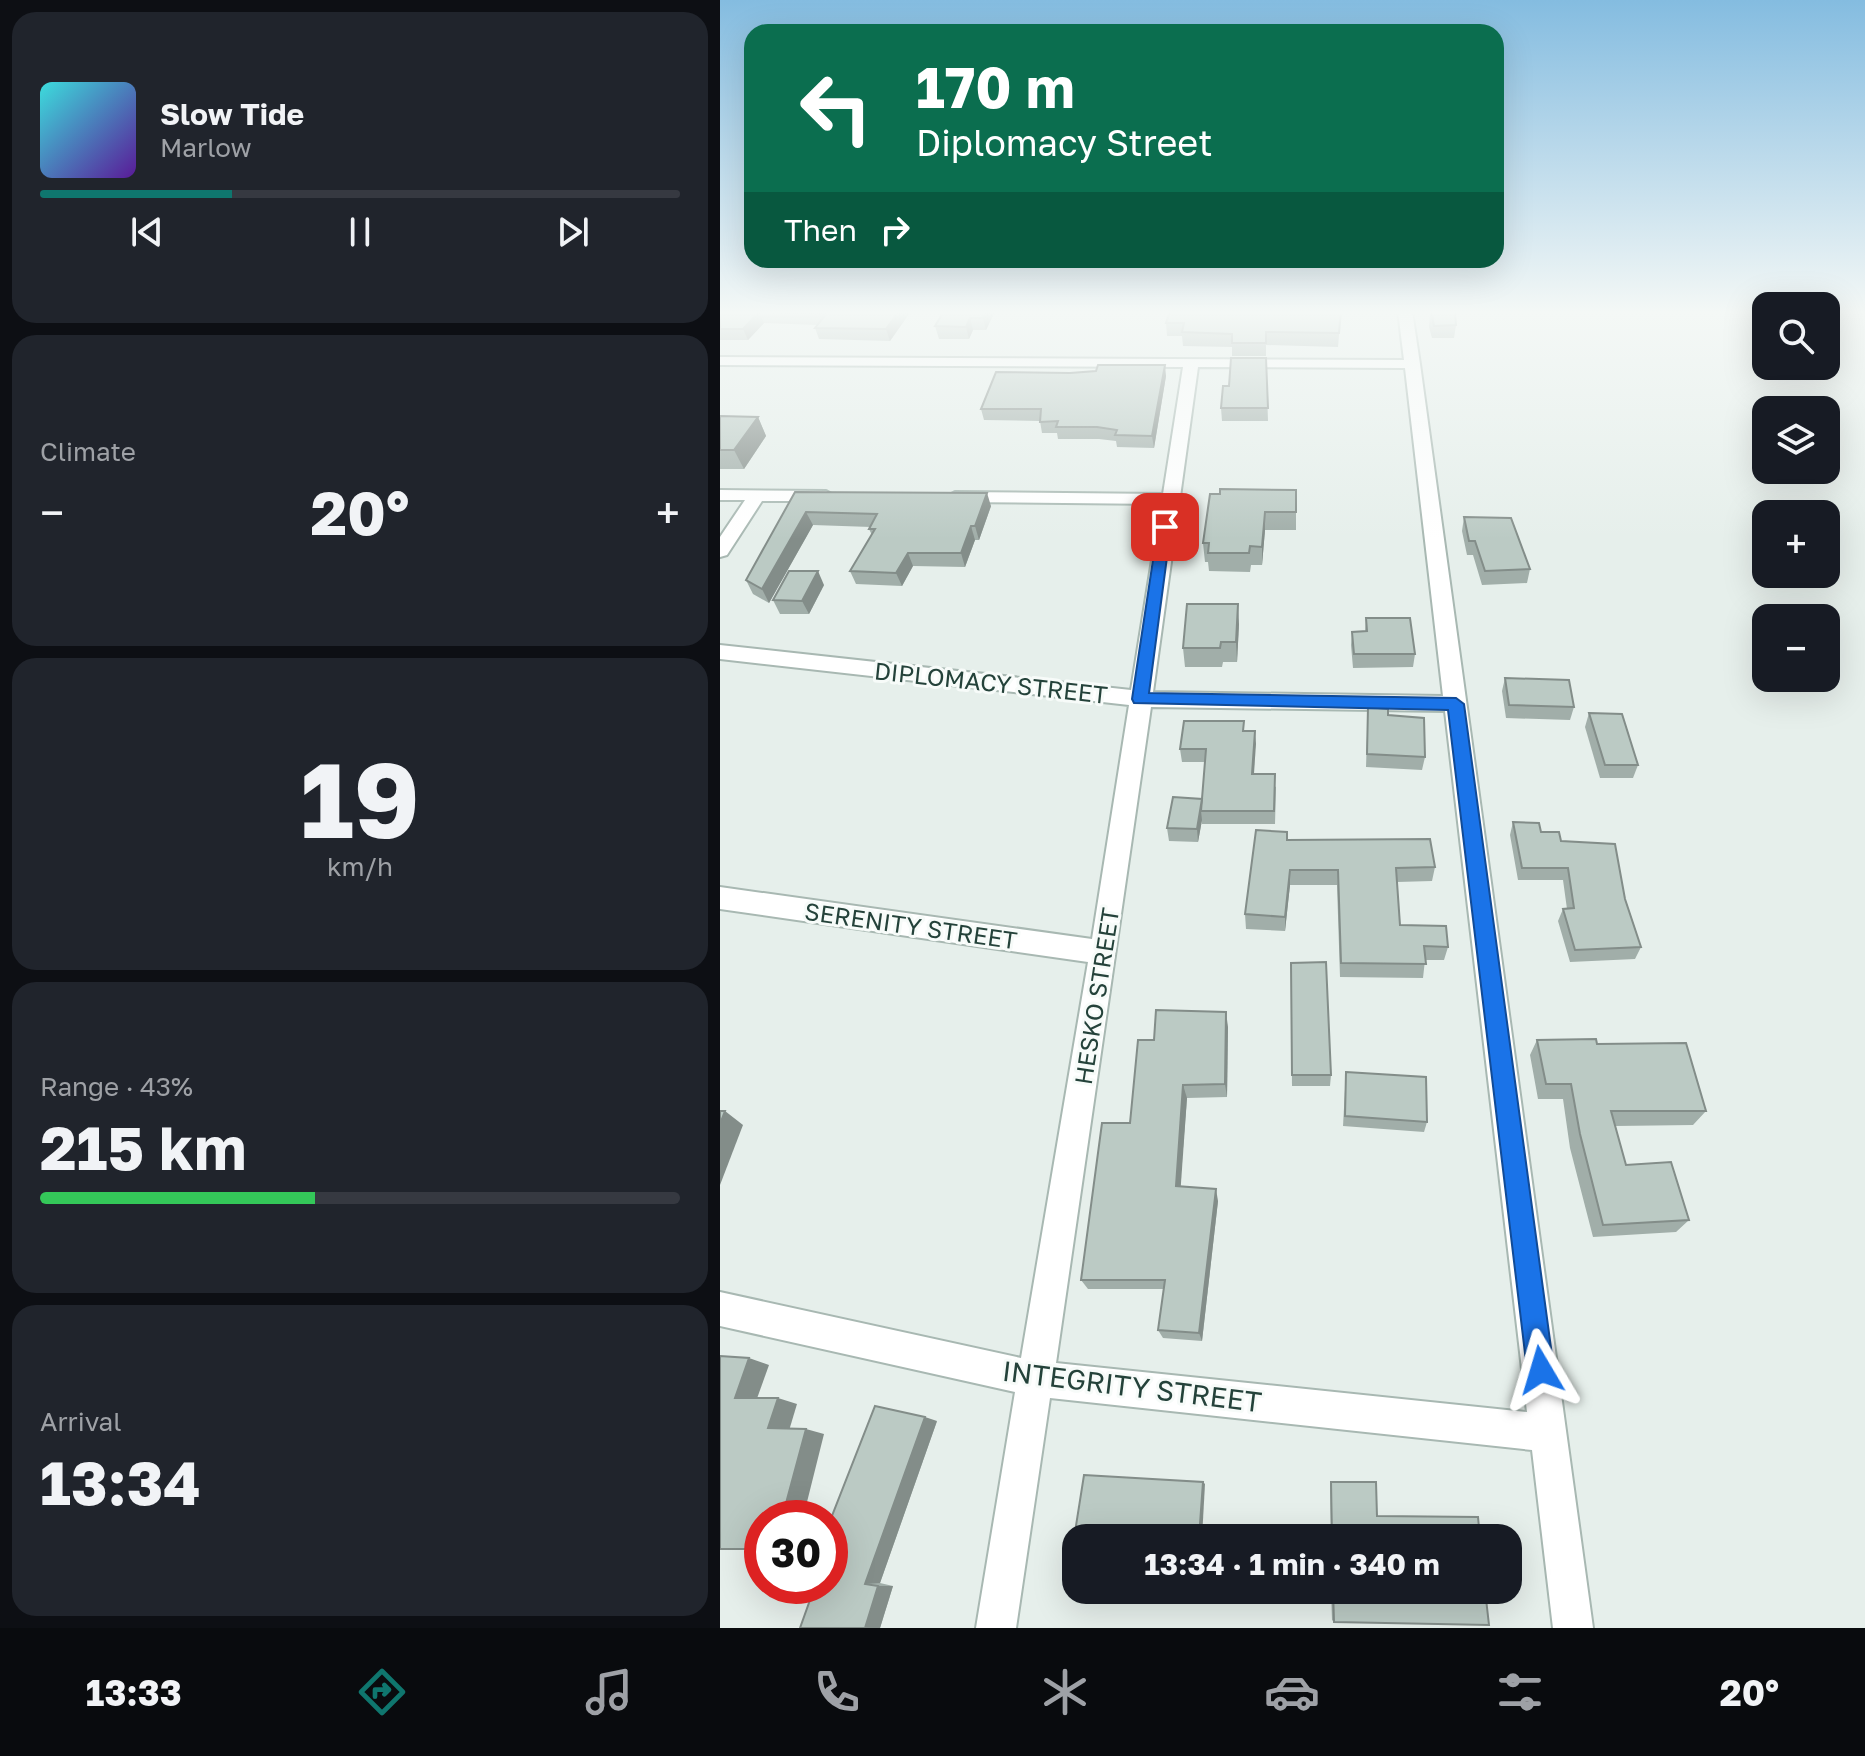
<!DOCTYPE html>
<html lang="en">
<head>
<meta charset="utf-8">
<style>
	body { margin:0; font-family:"Golos Text",sans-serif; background:#20242c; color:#f1f3f6; height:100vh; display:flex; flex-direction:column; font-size:30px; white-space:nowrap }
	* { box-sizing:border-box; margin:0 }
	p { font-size:26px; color:#9ea1a6 }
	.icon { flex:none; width:44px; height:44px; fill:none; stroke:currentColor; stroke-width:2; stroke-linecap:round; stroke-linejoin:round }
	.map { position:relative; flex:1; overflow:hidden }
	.details { display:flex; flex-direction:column; gap:12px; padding:12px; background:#0d0f14; width:720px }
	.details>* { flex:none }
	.hud { position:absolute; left:24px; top:24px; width:760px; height:244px; border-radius:24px; box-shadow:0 8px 32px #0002; background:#0b6e4f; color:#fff; overflow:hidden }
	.tools { position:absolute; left:1032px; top:292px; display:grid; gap:16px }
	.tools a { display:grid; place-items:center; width:88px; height:88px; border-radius:16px; background:#171b24; box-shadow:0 8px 32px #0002; font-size:40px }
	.speed { position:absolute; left:24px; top:1500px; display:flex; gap:16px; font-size:40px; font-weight:700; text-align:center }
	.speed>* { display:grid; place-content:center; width:104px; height:104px; border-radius:50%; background:#171b24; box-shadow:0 8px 32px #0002; line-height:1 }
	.speed .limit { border:12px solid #d22; background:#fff; color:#111 }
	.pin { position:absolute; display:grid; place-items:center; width:68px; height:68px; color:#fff; margin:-34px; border-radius:16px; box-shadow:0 4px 12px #0006 }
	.me { position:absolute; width:88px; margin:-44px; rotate:353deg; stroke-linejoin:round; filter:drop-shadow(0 0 6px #0008) }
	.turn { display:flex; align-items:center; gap:28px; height:168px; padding:0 40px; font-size:36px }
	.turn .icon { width:104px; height:104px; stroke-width:2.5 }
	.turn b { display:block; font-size:56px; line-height:68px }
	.then { display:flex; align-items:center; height:76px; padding:0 40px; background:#0003; gap:16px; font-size:30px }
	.big { font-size:60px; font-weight:700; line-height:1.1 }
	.details .widget { flex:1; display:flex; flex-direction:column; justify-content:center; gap:12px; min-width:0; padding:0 28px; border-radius:24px; background:#20242c }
	.details .dial { align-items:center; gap:0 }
	.dial b { font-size:104px; line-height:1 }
	.song { display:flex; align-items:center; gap:24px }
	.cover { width:96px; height:96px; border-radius:12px; background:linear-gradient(135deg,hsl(180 70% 55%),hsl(270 70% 35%)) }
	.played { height:8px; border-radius:4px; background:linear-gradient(90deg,#0f766e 30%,#363941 30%) }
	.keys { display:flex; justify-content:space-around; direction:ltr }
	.heat { display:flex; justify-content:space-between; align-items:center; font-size:44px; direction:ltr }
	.charge { height:12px; border-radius:6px; background:linear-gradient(90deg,#34c759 43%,#363941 0) }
	.trip { position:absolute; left:342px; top:1524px; width:460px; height:80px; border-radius:24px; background:#171b24; box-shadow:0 8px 32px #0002; font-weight:700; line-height:80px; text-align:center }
	.dock { display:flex; height:128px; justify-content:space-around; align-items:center; background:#090b0e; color:#9ea1a6 }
	.dock .icon { width:56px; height:56px }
	.dock .active { color:#0f766e }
	.dock b { font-size:36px; color:#f1f3f6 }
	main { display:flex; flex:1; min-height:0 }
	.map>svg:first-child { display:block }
</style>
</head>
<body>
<main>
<section class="details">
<div class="widget">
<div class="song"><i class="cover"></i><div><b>Slow Tide</b><p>Marlow</p></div></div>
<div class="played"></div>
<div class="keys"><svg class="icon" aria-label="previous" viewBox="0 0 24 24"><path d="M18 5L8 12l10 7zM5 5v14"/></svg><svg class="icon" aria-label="pause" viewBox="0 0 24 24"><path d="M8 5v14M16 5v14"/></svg><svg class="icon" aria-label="next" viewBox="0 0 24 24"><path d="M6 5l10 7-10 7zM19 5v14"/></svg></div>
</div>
<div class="widget"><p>Climate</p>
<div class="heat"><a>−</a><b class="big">20°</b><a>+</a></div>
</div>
<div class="widget dial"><b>19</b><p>km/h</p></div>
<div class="widget"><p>Range · 43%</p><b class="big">215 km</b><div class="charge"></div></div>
<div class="widget"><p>Arrival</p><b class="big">13:34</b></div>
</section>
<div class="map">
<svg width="1145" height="1628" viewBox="0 0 1145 1628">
	<rect width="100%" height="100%" fill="#e6efeb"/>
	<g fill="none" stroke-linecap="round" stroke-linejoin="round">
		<defs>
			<g id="minor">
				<path d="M678,311H692L700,364L873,1628H833L812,1450L330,1398L296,1628H256L295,1392L0,1326V1292L301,1358L368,962L0,909V887L372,939L409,705L0,659V645L411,690L441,504L235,502L226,497L235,492L443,494L463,367L0,365V357L684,360ZM478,367L685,368L723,696L433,692ZM431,707L725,711L807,1412L336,1363Z"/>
				<polygon points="0,490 106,491 115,496 106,501 42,501 7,555 0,557 0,537 25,500 0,500"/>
			</g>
		</defs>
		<use href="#minor" stroke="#a8b8b2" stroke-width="4"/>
		<use href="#minor" fill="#fff" fill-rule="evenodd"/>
	</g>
	<g fill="#a1aea9">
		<polygon points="0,311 191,311 170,341 99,339 95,328 97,325 44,323 28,340 0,340"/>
		<polygon points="224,311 275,311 266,330 253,330 249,339 219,339 215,326"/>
		<polygon points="621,311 618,347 546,345 546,356 512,356 512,347 463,346 462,336 447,336 446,323"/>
		<polygon points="710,311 735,311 736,325 734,338 712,338 709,327"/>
		<polygon points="546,358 548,421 502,421 501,408 509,386"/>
		<polygon points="350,373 446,376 434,448 397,447 396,441 379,439 338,439 337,433 322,433 320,421 264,420 261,409"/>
		<polygon points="0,416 38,417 46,436 24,469 0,469"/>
		<polygon points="576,490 576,530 545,530 542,565 531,565 530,572 489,571 488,562 485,562 483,543"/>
		<polygon points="75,492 271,506 259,540 255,540 245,567 193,566 182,586 136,584 130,571 152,535 149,529 151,527 93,525 49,603 33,594 26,580"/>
		<polygon points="744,517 810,569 807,583 762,585 753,555 747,555 742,531"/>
		<polygon points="104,585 89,614 60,614 53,600"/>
		<polygon points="646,618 695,654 693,667 633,668 631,645 632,632 645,631"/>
		<polygon points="519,624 517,662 503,662 502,667 465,667 463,648"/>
		<polygon points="785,678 854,707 850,720 786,718 782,691"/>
		<polygon points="648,707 705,757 702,770 646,767"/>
		<polygon points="869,713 918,765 913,778 880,778 865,727"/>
		<polygon points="524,721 524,731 535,731 534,774 556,787 555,824 482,824 482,820 478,842 449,841 447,828 482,799 485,762 462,762 460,749"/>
		<polygon points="793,822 841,841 905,899 921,947 915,959 850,962 838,921 843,909 847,909 843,880 798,880 790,835"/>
		<polygon points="567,832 567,840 715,867 712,881 677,882 680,925 728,947 724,960 705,960 703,978 620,977 617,885 570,885 565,931 526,929 525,914"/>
		<polygon points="571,963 611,1075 610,1086 572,1086"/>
		<polygon points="508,1027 507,1097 467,1098 460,1186 498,1201 482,1341 443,1338 438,1330 444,1289 368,1289 361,1280 410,1123 434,1040"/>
		<polygon points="817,1040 877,1044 986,1111 973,1125 895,1126 906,1165 969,1220 956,1232 873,1237 850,1148 843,1099 818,1099 810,1055"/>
		<polygon points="626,1072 707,1122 704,1132 623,1126"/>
		<polygon points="217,1421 160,1583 173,1586 160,1628 80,1628"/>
		<polygon points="611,1482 657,1516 760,1538 611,1538 610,1485"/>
		<polygon points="611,1590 765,1590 614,1622 612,1620"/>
	</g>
	<g fill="#838d89">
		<polygon points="179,311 191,311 170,341 166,329"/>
		<polygon points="267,311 275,311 266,330 263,318"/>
		<polygon points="39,312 44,323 28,340 23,329"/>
		<polygon points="250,318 253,330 249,339 246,327"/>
		<polygon points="445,365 446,376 434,448 432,436"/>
		<polygon points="38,417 46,436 24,469 14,450"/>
		<polygon points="267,493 271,506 259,540 255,526"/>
		<polygon points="86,512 93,525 49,603 42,589"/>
		<polygon points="545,512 545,530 542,565 542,547"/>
		<polygon points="251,526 255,540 245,567 241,553"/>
		<polygon points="188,553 193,566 182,586 176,573"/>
		<polygon points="98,571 104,585 89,614 82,601"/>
		<polygon points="518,604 519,624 517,662 516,642"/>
		<polygon points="535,731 536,744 533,787 532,774"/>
		<polygon points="482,799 481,811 482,820 478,842 477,829"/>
		<polygon points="570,870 570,885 565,931 565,917"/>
		<polygon points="506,1012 508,1027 507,1097 505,1084"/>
		<polygon points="463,1085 467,1098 460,1197 456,1186"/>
		<polygon points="5,1111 23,1125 0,1185 0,1124"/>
		<polygon points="496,1189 498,1201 482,1341 479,1333"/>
		<polygon points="29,1358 49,1365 35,1404 15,1398"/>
		<polygon points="58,1398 77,1404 68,1434 48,1428"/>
		<polygon points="205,1417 217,1421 160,1583 145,1584"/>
		<polygon points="86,1429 104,1434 83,1518 62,1518"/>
		<polygon points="483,1482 485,1484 482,1538 479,1538"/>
		<polygon points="158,1586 173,1586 160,1628 145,1628"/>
	</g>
	<g fill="#bbcac4" stroke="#838d89" stroke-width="2">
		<polygon points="0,311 179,311 166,329 95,328 106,314 39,312 23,329 0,329"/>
		<polygon points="224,311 267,311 263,318 250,318 246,327 215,326"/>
		<polygon points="450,311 537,312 621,311 619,333 546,332 546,343 512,343 512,334 462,332 464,323 446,323"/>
		<polygon points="711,311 735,311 736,325 714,326"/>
		<polygon points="511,358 546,358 548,408 501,408 503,386 509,386"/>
		<polygon points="378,365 445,365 432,436 395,435 397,430 377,427 336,427 338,421 320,422 321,409 261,409 276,372 350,373 376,371"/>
		<polygon points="0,416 38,417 14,450 0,450"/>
		<polygon points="500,489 576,490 576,512 545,512 542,547 530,546 529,553 488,553 489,543 483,543 490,494 500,494"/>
		<polygon points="75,492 267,493 255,526 251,526 241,553 188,553 176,573 130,571 155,529 149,529 157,514 86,512 42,589 26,580"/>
		<polygon points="744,517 791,518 810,569 765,571 755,541 749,541"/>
		<polygon points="69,571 98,571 82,601 53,600"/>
		<polygon points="467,604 518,604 516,642 501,642 500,648 463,648"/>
		<polygon points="646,618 690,618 695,654 634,654 632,632 647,631"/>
		<polygon points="785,678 849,680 854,707 789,705"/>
		<polygon points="648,707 668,709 668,715 704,718 705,757 647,754"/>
		<polygon points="869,713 902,714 918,765 885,765"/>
		<polygon points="464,721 524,721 523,731 535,731 532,774 555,774 554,811 481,811 486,749 460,749"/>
		<polygon points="453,797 482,799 477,829 447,828"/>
		<polygon points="793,822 819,823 821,832 839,832 841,841 895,844 905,899 921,947 855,950 843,909 854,908 848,868 802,868"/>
		<polygon points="536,830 567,832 567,840 710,839 715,867 676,868 680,925 726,926 728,947 704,946 706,964 621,963 618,870 570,870 565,917 525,914"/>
		<polygon points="606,962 611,1075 572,1075 571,963"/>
		<polygon points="436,1010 506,1012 505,1084 463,1085 456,1186 496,1189 479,1333 438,1330 445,1280 361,1280 382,1123 410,1123 418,1040 434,1040"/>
		<polygon points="876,1039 877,1044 966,1043 986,1111 891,1111 906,1165 951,1162 969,1220 883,1225 860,1134 851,1084 826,1084 817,1040"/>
		<polygon points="626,1072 706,1077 707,1122 625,1116"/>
		<polygon points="0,1111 5,1111 0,1124"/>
		<polygon points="0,1356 29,1358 15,1398 58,1398 48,1428 86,1429 62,1518 42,1518 42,1549 0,1549"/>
		<polygon points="155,1406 205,1417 145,1584 158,1586 145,1628 80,1628 95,1586 110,1586 110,1521"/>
		<polygon points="364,1475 483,1482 479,1538 356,1538 356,1590 420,1590 420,1596 346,1589"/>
		<polygon points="611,1482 656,1482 657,1516 758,1517 760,1538 612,1538"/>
		<polygon points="613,1590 765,1590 769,1625 614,1622"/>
	</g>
	<linearGradient id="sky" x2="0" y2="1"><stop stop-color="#84bce0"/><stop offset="0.58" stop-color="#f4f8f6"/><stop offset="1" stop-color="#f4f8f6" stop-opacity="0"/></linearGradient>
	<rect width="1145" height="539" fill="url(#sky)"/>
	<polygon fill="#1a73e8" stroke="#114b97" stroke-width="2" points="445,523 451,527 429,693 736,698 744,704 834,1370 830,1379 821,1383 811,1379 807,1370 728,710 414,703 412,699 438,527"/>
	<g text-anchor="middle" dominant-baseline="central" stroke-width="6" stroke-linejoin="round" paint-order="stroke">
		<g font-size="24" fill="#24423a" stroke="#f7fbf9">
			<text transform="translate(271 682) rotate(6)">DIPLOMACY STREET</text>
			<text transform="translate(191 925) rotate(8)">SERENITY STREET</text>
			<text transform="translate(376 996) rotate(-81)">HESKO STREET</text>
		</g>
		<g font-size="28" fill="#24423a" stroke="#f7fbf9">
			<text transform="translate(412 1386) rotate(7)">INTEGRITY STREET</text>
		</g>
	</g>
</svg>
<div class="tools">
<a><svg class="icon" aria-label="search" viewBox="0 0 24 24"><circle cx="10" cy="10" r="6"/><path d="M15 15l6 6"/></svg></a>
<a><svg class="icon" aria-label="layers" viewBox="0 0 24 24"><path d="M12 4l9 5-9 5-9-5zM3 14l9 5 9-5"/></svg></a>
<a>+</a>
<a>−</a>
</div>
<div class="speed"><div class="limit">30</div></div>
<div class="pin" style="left:445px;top:527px;background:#d93025"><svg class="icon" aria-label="arrive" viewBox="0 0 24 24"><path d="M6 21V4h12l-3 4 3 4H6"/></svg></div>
<svg class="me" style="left:821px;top:1370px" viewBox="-20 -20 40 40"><path d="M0-17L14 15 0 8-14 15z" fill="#1a73e8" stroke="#fff" stroke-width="4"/></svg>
<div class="trip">13:34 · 1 min · 340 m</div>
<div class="hud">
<div class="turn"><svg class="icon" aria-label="left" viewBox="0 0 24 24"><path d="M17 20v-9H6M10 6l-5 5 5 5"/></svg><div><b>170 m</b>Diplomacy Street</div></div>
<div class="then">Then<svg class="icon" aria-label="right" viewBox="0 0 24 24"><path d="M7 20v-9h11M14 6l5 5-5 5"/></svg></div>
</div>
</div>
</main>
<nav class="dock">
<b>13:33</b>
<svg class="icon active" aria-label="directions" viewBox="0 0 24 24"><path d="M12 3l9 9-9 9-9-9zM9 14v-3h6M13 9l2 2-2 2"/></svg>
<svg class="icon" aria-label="music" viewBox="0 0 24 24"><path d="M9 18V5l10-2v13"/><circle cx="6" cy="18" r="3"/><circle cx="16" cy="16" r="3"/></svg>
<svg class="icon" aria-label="phone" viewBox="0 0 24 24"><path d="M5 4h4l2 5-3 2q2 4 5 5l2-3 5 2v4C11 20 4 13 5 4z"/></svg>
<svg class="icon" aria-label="climate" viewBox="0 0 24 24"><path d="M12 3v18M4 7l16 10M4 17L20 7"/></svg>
<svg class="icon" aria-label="car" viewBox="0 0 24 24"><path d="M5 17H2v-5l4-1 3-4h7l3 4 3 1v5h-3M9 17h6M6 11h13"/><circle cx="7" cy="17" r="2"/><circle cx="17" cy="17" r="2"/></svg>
<svg class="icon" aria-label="filters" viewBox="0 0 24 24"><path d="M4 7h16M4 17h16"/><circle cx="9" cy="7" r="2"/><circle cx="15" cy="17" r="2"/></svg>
<b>20°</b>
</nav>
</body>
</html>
